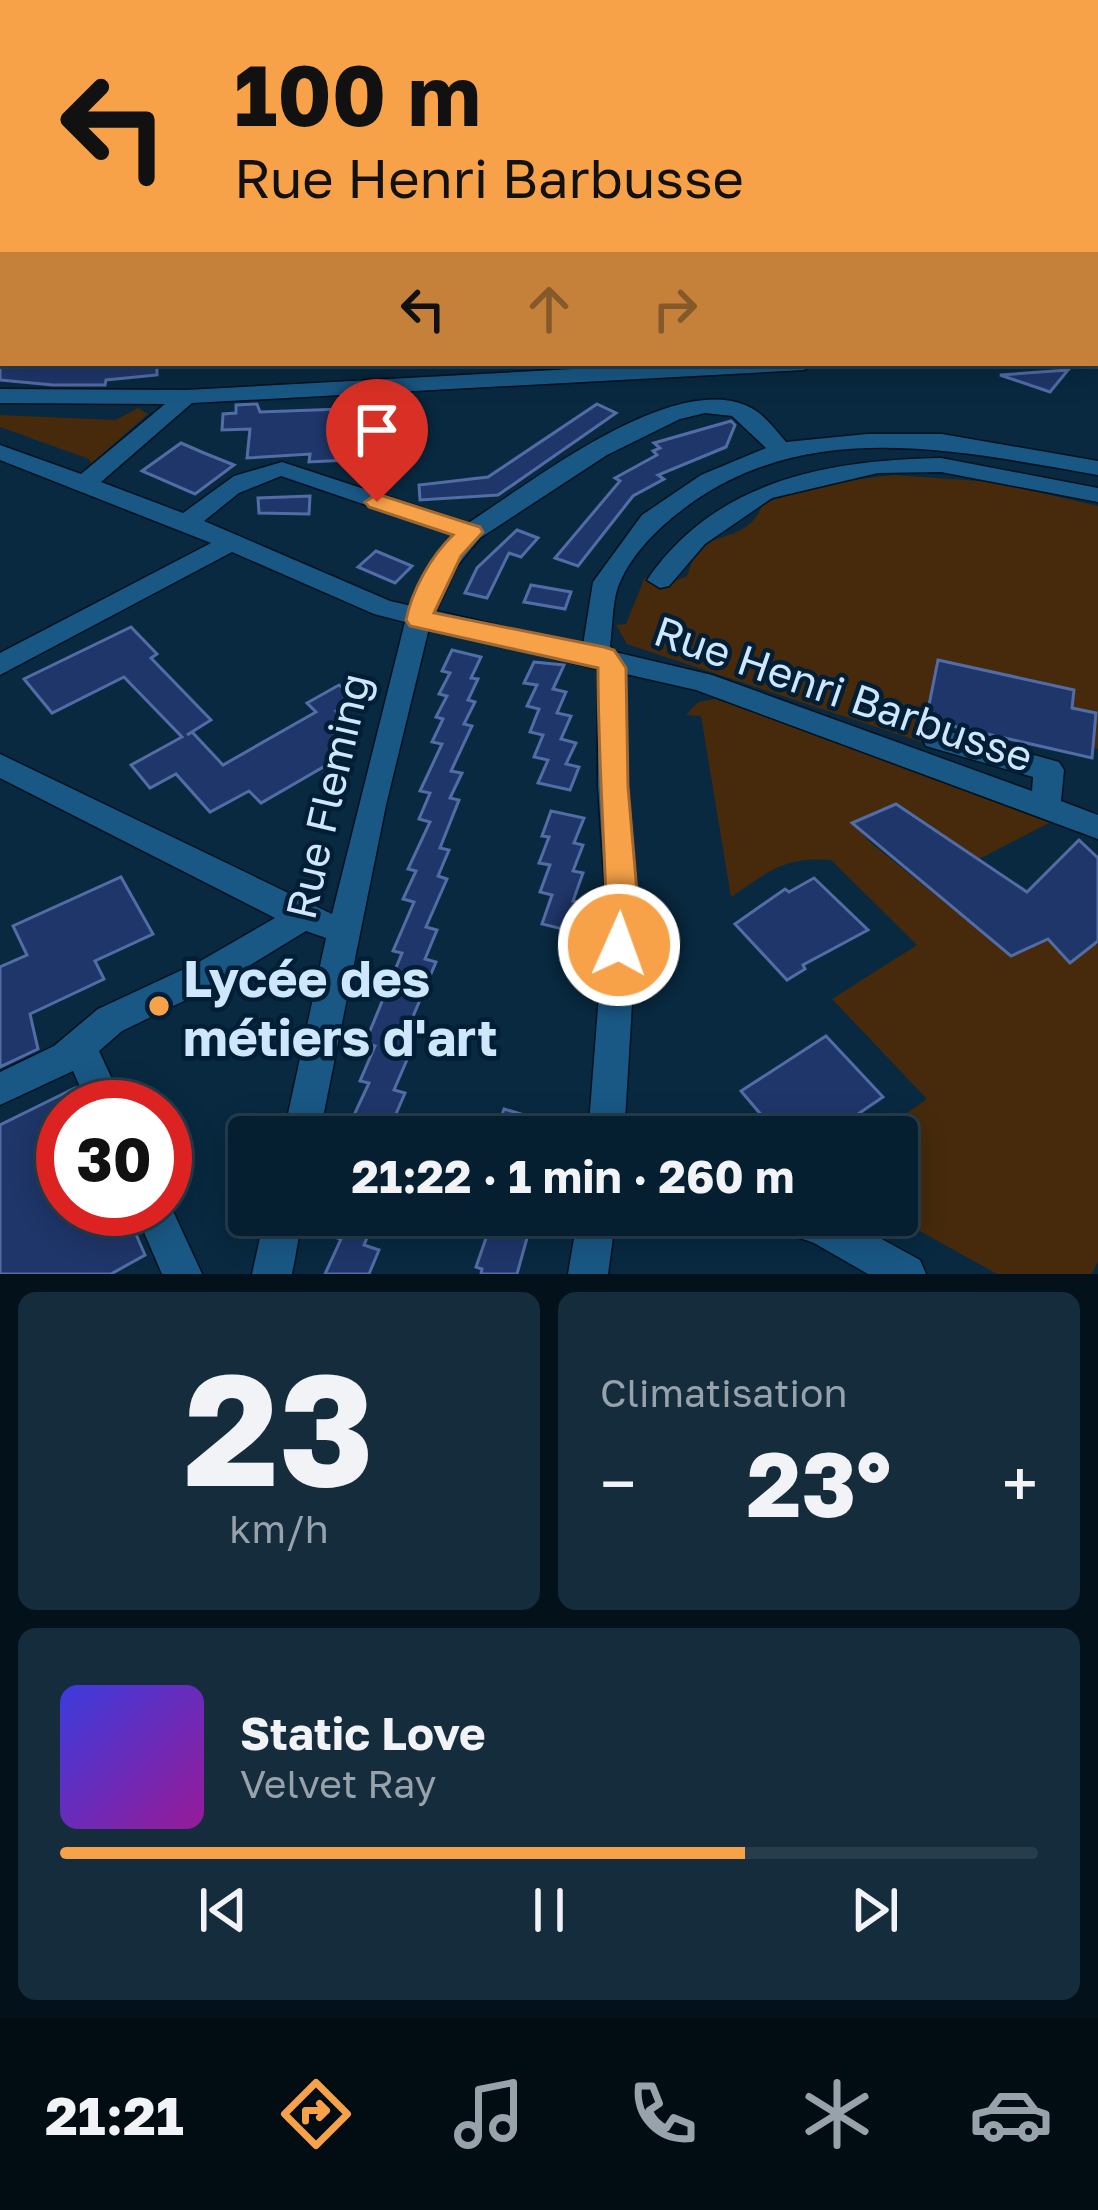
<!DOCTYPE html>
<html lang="fr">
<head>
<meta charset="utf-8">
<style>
	body { margin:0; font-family:"Golos Text",sans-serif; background:#142c3c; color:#f1f3f6; height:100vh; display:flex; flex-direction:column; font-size:45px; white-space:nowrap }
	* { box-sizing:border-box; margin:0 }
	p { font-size:39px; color:#98a2ab }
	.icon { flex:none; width:66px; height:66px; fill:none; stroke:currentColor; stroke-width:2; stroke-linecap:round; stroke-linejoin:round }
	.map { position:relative; height:1274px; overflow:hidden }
	.details { display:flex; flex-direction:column; gap:18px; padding:18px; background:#03111a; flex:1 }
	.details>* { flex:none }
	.top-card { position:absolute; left:0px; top:0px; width:1098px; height:366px; box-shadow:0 6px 30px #0003,0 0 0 3px #273d4c; background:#f7a248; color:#111; overflow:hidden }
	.speed { position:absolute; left:36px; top:1080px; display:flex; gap:24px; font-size:60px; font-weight:700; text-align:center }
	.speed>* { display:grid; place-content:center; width:156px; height:156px; border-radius:50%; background:#061f30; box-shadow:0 6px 30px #0003,0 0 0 3px #273d4c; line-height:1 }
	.speed .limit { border:18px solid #d22; background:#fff; color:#111 }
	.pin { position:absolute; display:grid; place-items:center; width:102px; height:102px; color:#fff; margin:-123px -51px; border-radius:50% 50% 50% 0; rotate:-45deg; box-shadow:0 0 12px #0007 }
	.pin .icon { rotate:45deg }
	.me { position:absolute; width:132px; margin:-66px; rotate:2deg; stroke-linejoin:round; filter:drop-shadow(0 0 9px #0008) }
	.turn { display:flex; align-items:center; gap:42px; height:252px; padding:0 36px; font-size:54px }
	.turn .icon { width:156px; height:156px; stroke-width:2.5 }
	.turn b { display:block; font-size:84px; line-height:102px }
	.lanes { display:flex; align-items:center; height:114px; padding:0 36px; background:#0003; justify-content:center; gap:60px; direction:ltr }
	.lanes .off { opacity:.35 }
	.big { font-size:90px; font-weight:700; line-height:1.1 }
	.details .card { flex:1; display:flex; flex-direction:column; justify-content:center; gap:18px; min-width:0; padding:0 42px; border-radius:18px; background:#142c3c }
	.details .dial { align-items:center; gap:0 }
	.dial b { font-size:156px; line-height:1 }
	.song { display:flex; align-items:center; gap:36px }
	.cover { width:144px; height:144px; border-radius:18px; background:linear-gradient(135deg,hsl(240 70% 55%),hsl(300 70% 35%)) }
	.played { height:12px; border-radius:6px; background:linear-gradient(90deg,#f7a248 70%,#273d4c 70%) }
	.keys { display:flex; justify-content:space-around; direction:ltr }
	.heat { display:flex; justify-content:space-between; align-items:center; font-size:66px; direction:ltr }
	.details .tiles { flex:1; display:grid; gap:18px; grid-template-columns:1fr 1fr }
	.card:last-child { grid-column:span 2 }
	.trip { position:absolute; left:228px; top:1116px; width:690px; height:120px; border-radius:12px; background:#061f30; box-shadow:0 6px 30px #0003,0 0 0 3px #273d4c; font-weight:700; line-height:120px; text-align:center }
	.dock { display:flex; height:192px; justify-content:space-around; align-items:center; background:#020c13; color:#98a2ab }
	.dock .icon { width:84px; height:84px }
	.dock .on { color:#f7a248 }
	.dock b { font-size:54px; color:#f1f3f6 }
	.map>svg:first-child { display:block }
</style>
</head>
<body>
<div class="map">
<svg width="1098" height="1274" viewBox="0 0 1098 1274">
	<rect width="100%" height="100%" fill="#082940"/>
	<g fill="#462a0b">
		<polygon points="0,0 426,0 3,3 0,149"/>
		<polygon points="138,408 148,414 91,464 89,459 0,427 0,415 115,420"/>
		<path d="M894,475L994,482L1098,506V749L1093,747L1096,713L1072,708L1074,690L938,661L926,720L927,744L627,644L616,625L626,624L645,577L665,585L687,576L697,547C722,534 752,536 763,503L834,482Z"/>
		<path d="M722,698L1055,820L977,860L853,823L870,842L1011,956L1048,939L1070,963L1098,941V1261L1092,1274H997L891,1215H897V1137H872L927,1099L832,999L917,945L831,860C783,857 770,871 731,897L701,716L686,715L698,702Z"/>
	</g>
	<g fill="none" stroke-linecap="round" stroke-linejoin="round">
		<g fill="#8f495c" fill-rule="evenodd">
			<polygon points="303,0 331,0 301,3"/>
			<rect x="0" y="66" width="3" height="14"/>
		</g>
	</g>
	<g fill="#1f366a" stroke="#526da6" stroke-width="3">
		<polygon points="0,363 157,363 157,375 106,380 105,385 53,385 0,380"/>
		<polygon points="1068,370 1050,392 1000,375"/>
		<polygon points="257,404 260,412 369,408 367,459 309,462 310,454 247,458 250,429 222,430 223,414 236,413 236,405"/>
		<polygon points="597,404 616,413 498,495 420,500 419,485 488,477"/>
		<polygon points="731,421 735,425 726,447 658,475 664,479 633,496 578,566 555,558 620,481 615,478 657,455 653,451 660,448 654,443"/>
		<polygon points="181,443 204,453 234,465 195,494 142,471"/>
		<polygon points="310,496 309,514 259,513 258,498"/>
		<polygon points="517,530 538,538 521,557 509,553 487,598 465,593 477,568"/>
		<polygon points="376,551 412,566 395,583 358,567"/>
		<polygon points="531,585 571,592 565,609 524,602"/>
		<polygon points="131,627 157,654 151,658 211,720 187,735 192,732 223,765 316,712 307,703 339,685 356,700 336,711 356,731 334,744 344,755 261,803 249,791 210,812 176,774 150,788 131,765 182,737 124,677 52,713 24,679"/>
		<polygon points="452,650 481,657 471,678 478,679 468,700 475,702 464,724 472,726 451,771 462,773 450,798 459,800 440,848 449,850 438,876 447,879 426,927 437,930 425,959 436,962 398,1052 409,1055 394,1090 405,1093 386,1137 356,1137 364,1118 354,1115 369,1083 360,1081 375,1046 365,1043 402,953 393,951 414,902 403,899 416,871 408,869 430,822 419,819 430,793 420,791 442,744 432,742 443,719 436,717 447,696 439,694 450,673 442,671"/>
		<polygon points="938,660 1074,690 1072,708 1096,713 1092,758 926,720"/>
		<polygon points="534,662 564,665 553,689 566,692 557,713 571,716 561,739 576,743 566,764 579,767 570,790 538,783 548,760 534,757 543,735 530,732 539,709 527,706 537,685 524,683"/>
		<polygon points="896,804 1027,892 1079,840 1098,858 1098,941 1070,963 1048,939 1011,956 852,823"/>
		<polygon points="551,811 584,818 574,843 583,845 573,871 583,873 573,901 583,903 575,932 542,924 552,895 540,892 550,865 539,863 549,837 542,836"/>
		<polygon points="121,877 153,934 95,961 104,979 30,1014 38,1049 0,1067 0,967 27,955 13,926"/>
		<polygon points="814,878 868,930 803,965 805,969 787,980 735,924 785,889 789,892"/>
		<polygon points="826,1036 883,1097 824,1137 780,1137 741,1091"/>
		<polygon points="75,1088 84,1107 63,1107 63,1209 125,1209 145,1255 111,1274 0,1274 0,1125"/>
		<polygon points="504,1109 541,1120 535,1137 494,1137"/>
		<polygon points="335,1215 377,1215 364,1245 379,1250 369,1274 325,1274 341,1239 327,1235"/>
		<polygon points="494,1215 527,1215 519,1236 527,1238 517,1274 481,1274 482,1269 476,1267"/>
	</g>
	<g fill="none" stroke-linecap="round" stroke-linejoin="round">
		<defs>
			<g id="minor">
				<polygon points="972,0 989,0 987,3"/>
				<polygon points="1095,57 1098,58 1098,68 1095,67"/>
				<rect x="1095" y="158" width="3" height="11"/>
				<polygon points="3,244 3,256 0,257 0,245"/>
				<path d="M685,363H815L804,370L192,403L101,482L183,513L234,476L282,462L468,523C531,483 668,374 745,405C763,412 774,428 786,442L867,434H942L1098,461V475C964,452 815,417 694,501C665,522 635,548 620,582C612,599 613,626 610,646L615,652L712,675L1032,791L1033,777L926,746L922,739L926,732L936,728L1059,762L1064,770L1061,801L1098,815V839L696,690L626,674L628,786L638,904L624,1137H588L606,904L598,786V669L429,628L386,805L319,1137H283L326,938L306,931L221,983L122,1031L99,1051L125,1107H89L73,1071L0,1105V1072L54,1046L98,1009L197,963L275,918L0,778V754L332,914L405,622L374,614L232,552L0,675V653L211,543L0,460V445L81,474L165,404L0,403V389L186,390ZM705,413L732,416L766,448L701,475L642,515L593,582L583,645L436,611L457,566L480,538L607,455L680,419ZM281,476L454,535L431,566L412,606L390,601L204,521L239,493Z"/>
				<path d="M941,458L1098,488V502L941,472L878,473L772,498L705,544L669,586L660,588L647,580C715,480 828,460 941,458Z"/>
				<polygon points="166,1196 202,1274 162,1274 134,1209 165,1209"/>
				<polygon points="265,1215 303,1215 292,1274 252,1274"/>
				<polygon points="578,1215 616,1215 608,1274 568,1274"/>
				<polygon points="766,1215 838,1215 920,1260 926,1274 868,1274 814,1243 772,1228"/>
			</g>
			<g id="major">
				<polygon points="871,0 895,0 897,3 873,3"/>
				<polygon points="1095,105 1098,106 1098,118 1095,117"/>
			</g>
		</defs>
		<use href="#minor" stroke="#01111f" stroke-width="3"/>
		<use href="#major" stroke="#01111f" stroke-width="3"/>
		<use href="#minor" fill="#195885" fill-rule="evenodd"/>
		<use href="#major" fill="#4a92c8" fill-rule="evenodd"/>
	</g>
	<path fill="#f7a248" stroke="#a1692f" stroke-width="3" d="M377,494L480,527L483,532L461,556L434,613L604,647L614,650L626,668L628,786L638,904L631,954L619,958L607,954C599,937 606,917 606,898C603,821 598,745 598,668L410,626L406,620C412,590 431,556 453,535L369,507L365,502Z"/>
	<circle fill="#f7a248" stroke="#001f36" stroke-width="4.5" cx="159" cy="1006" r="12"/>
	<g text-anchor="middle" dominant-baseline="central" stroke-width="9" stroke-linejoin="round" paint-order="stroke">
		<g font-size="42" fill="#cfe7fc" stroke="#001f36">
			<text transform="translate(844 693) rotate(19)">Rue Henri Barbusse</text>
			<text transform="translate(327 796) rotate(-77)">Rue Fleming</text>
		</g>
		<g font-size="51" font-weight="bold" fill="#cfe7fc" stroke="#001f36" text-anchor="start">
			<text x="183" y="977">Lycée des<tspan x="183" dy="59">métiers d'art</tspan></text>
		</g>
	</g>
</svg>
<div class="speed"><div class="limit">30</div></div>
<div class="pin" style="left:377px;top:502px;background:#d93025"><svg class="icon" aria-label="arrive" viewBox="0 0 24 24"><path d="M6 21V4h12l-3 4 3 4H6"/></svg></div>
<svg class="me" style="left:619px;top:945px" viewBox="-20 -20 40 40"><circle r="17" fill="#f7a248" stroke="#fff" stroke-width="3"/><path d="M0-11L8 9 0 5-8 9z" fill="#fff"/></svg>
<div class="trip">21:22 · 1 min · 260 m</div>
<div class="top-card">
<div class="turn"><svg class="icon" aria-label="left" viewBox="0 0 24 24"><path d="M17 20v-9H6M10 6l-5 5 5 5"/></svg><div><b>100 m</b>Rue Henri Barbusse</div></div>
<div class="lanes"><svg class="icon" aria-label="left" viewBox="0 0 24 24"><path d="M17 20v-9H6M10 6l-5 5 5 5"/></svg><svg class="icon off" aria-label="ahead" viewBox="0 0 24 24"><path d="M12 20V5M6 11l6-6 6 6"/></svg><svg class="icon off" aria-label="right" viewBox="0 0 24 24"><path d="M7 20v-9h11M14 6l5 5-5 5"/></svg></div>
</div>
</div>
<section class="details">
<div class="tiles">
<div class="card dial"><b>23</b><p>km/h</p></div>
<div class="card"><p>Climatisation</p>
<div class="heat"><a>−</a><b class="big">23°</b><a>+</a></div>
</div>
<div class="card">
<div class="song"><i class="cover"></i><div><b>Static Love</b><p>Velvet Ray</p></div></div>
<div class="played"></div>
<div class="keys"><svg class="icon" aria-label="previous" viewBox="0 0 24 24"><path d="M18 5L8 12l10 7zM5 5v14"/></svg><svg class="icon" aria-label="pause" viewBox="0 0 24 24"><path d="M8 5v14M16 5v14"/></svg><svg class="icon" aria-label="next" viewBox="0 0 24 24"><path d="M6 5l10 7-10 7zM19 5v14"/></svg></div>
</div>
</div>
</section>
<nav class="dock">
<b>21:21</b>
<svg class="icon on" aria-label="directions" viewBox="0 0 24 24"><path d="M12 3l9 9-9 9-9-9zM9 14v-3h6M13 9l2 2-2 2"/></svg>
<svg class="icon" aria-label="music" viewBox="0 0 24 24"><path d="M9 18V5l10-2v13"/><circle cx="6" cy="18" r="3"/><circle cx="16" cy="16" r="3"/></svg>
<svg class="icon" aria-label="phone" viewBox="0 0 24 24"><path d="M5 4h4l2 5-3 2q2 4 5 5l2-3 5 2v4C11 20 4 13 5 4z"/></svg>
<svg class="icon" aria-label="climate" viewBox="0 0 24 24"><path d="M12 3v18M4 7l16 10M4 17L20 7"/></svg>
<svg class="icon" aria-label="car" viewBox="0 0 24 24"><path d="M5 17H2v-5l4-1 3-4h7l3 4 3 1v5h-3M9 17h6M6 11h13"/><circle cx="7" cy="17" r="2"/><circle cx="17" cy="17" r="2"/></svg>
</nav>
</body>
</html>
